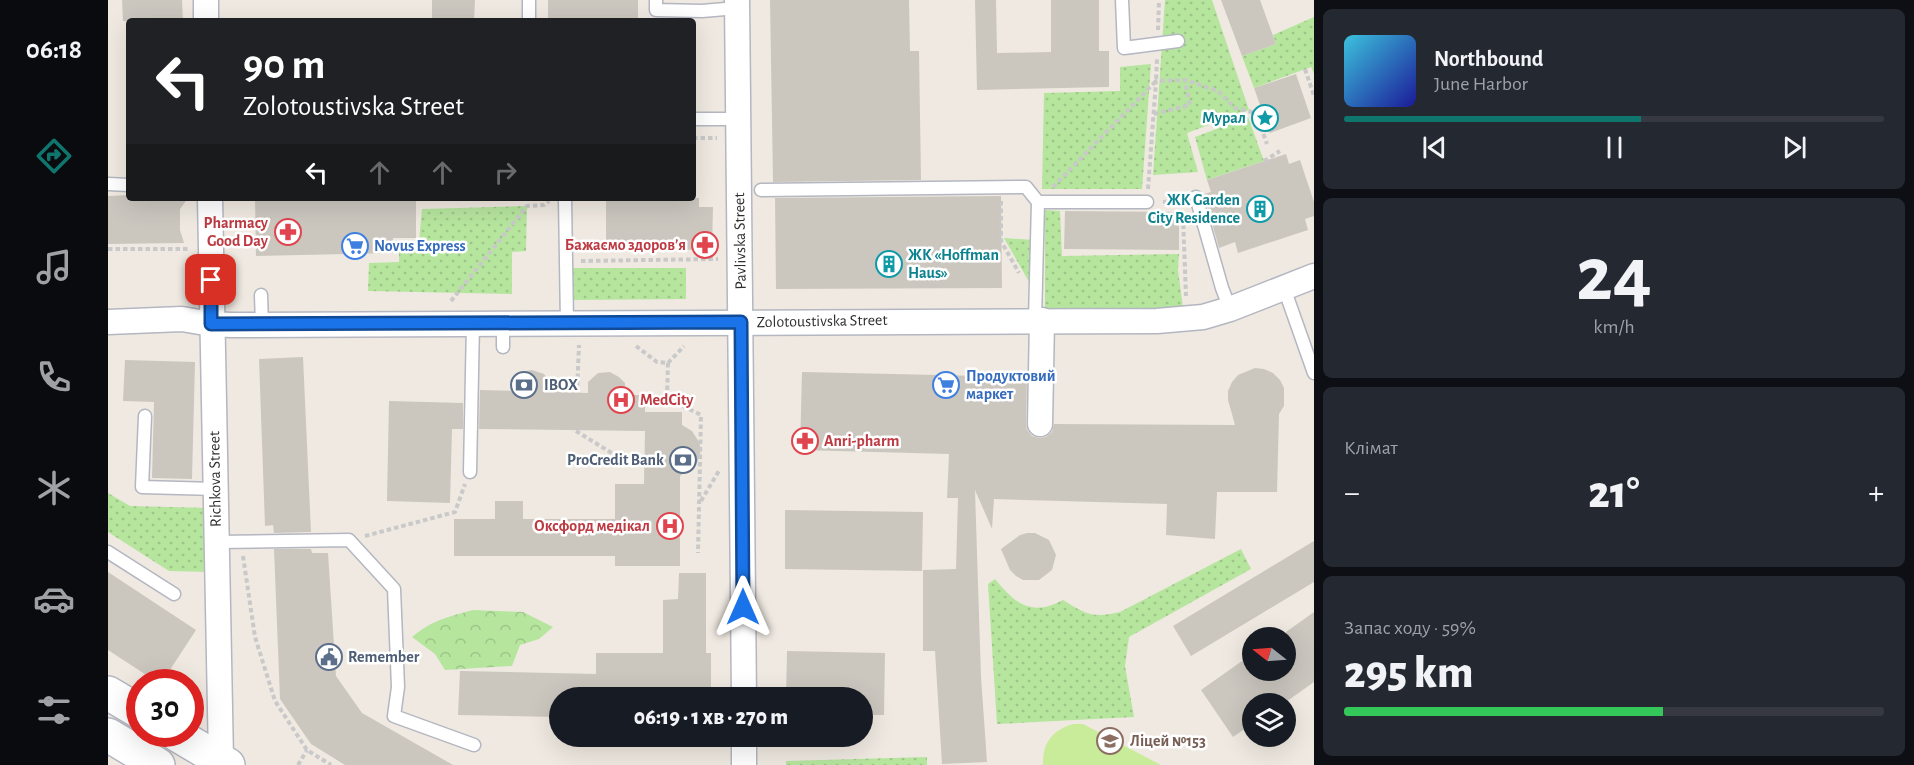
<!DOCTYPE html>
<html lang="uk">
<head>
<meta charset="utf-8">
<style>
	body { margin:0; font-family:"Alegreya Sans",sans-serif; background:#242831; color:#f1f3f6; height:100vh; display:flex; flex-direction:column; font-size:22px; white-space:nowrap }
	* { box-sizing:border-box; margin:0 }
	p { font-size:20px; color:#9ea1a6 }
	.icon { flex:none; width:33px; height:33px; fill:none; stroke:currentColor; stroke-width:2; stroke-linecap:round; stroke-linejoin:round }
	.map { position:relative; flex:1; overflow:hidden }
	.sheet { display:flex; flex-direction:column; gap:9px; padding:9px; background:#0d0f14; width:600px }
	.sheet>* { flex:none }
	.top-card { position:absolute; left:18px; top:18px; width:570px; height:183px; border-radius:6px; box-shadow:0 6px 24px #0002; background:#202124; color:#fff; overflow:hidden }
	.needle { width:39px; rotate:287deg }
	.buttons { position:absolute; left:1134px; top:627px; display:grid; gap:12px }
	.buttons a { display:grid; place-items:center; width:54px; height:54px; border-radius:50%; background:#171b24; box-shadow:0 6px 24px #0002; font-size:30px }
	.speed { position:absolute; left:18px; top:669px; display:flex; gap:12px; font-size:30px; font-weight:700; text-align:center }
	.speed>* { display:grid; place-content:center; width:78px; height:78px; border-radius:50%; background:#171b24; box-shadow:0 6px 24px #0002; line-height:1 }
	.speed .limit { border:9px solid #d22; background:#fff; color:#111 }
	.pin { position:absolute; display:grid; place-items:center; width:51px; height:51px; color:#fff; margin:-26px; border-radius:12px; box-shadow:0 3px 9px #0006 }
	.me { position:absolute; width:66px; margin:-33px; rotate:0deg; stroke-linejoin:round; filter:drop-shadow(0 0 4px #0008) }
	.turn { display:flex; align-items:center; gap:21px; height:126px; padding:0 18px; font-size:27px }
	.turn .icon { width:78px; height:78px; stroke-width:2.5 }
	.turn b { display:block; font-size:42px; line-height:51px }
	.lanes { display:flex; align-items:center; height:57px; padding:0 18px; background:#0003; justify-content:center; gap:30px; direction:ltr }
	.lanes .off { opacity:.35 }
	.big { font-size:45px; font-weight:800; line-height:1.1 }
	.sheet .tile { flex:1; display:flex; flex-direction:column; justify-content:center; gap:9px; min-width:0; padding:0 21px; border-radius:9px; background:#242831 }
	.sheet .dial { align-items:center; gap:0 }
	.dial b { font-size:78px; line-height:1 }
	.song { display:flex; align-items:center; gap:18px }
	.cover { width:72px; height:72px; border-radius:9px; background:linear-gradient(135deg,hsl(190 70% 55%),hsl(240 70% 35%)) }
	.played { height:6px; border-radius:3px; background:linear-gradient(90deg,#0f766e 55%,#363941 55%) }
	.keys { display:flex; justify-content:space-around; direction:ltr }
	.heat { display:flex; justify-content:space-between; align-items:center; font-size:33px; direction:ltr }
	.charge { height:9px; border-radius:4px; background:linear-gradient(90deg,#34c759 59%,#363941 0) }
	.trip { position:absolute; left:441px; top:687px; width:324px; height:60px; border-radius:30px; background:#171b24; box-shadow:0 6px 24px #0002; font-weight:800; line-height:60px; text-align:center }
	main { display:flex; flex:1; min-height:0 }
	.menu { display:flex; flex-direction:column; width:108px; justify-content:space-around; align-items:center; background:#090b0e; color:#9ea1a6 }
	.menu .icon { width:42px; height:42px }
	.menu .on { color:#0f766e }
	.menu b { font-size:27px; color:#f1f3f6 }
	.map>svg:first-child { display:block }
</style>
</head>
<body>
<main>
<nav class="menu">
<b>06:18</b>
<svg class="icon on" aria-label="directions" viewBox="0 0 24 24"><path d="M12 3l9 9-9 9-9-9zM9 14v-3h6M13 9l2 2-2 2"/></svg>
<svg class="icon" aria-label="music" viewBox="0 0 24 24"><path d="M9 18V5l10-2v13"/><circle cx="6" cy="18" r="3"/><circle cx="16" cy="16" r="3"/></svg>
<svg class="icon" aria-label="phone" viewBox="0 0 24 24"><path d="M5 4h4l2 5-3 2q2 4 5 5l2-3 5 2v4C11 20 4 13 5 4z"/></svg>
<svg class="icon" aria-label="climate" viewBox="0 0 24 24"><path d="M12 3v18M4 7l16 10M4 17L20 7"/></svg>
<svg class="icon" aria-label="car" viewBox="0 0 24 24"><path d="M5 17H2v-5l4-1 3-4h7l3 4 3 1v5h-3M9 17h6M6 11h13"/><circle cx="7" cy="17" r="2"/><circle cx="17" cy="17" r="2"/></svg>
<svg class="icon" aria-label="filters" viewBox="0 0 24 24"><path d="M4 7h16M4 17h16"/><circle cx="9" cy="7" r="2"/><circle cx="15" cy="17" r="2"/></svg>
</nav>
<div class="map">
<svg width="1206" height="765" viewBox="0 0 1206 765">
	<defs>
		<pattern id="grass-dots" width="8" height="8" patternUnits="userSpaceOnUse" patternTransform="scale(1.5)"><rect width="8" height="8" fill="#b6e59e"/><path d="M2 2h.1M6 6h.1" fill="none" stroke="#9dc588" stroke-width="1.8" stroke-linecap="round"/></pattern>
		<pattern id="forest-crowns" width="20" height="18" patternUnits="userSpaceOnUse" patternTransform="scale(1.5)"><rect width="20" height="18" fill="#b6e59e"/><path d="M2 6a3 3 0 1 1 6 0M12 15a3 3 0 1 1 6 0" fill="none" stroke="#9dc588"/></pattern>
	</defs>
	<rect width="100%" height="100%" fill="#efe9e1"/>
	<g fill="url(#grass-dots)">
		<polygon points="1057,0 1104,0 1141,110 1079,133 1090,172 1045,175"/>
		<polygon points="1206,17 1206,74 1203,67 1146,88 1134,56 1168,44 1165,35"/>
		<polygon points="1043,64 1034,189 934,189 936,93 1012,91 1012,67"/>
		<polygon points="1140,117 1156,161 1099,180 1087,137"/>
		<polygon points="419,206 418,251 404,252 404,294 260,291 261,263 291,262 291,250 310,252 314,209"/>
		<polygon points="937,210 952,211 954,256 1071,254 1070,270 1075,308 937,311"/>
		<polygon points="896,238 926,240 924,287"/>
		<polygon points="464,268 578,268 578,299 464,300"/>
		<polygon points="0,493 22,506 103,508 103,572 61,571 0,532"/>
		<path d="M1133,549L1143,569L1021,637L1017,666L1026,717L889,724L880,584L887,579C907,604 924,617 955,600C979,615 985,618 1012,612Z"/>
		<polygon points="819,757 819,765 678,765 678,761"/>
	</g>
	<path fill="url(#forest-crowns)" d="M365,610L415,612L445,627L431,639L412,645L404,666L337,670L327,654L304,637C325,620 339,617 365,610Z"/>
	<path fill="#c9ec9a" d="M965,724H975L1053,765H935C934,744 944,730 965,724Z"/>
	<g fill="#cbc7bf">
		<polygon points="14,0 74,0 75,21 15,21"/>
		<polygon points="324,0 367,0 366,21 324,21"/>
		<polygon points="440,0 530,0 530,21 440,18"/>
		<polygon points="662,0 801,0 802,51 811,51 813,180 665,182"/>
		<polygon points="867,0 888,0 889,53 943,52 943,0 991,0 991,51 1001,51 1001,87 869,90"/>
		<polygon points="1113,0 1152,0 1168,44 1134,56"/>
		<polygon points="1188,74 1203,118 1162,133 1146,88"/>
		<polygon points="1178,154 1181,164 1192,160 1206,202 1206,216 1197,219 1200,230 1130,253 1127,242 1111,248 1096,194 1103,192 1099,180"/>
		<polygon points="21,195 21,198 80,198 72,209 72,230 76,243 0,244 0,196"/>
		<polygon points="893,196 894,288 668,289 667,198"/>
		<polygon points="147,198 308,198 308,238 285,238 285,253 148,256"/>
		<polygon points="498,198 591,198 591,207 605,207 604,250 498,249"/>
		<polygon points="957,211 1071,212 1071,250 956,249"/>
		<polygon points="195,357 203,532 166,533 165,525 157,526 151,359"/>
		<polygon points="17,360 87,362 84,479 44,478 46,402 15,401"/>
		<polygon points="1147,368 1156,369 1165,373 1172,380 1176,388 1176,406 1171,414 1169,492 1109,492 1107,539 1058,535 1059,504 886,499 884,529 867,490 873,677 879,762 834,764 827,651 815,651 815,570 848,569 850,498 839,498 841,454 692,450 694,372 919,377 918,424 919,430 924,436 932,438 938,437 944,432 946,424 1127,425 1120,400 1120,391 1124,382 1130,375"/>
		<polygon points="424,370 436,374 450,392 480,393 480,382 490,373 502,372 511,377 517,383 517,395 537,395 537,412 574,412 574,425 584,431 591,442 593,450 590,461 572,476 572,566 507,566 507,556 346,556 346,519 387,519 387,501 415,501 415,519 507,519 507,484 536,484 537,431 371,429 372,390 408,391 408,380 413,372"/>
		<polygon points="281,401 355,403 355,429 344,429 342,503 279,501"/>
		<polygon points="677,510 815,512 814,571 677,569"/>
		<polygon points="919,533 927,533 941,540 948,555 944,570 931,580 915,580 908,576 902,570 893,549 912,535"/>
		<polygon points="1206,541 1206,582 1083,656 1065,626"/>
		<polygon points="166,549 203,549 204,553 220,553 228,676 254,713 345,765 237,765 203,744 172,699"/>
		<polygon points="0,572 88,630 54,682 49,682 0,650"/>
		<polygon points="571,573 598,573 598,653 603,653 603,698 452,698 452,717 350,715 352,671 488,674 488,653 555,653 555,600 570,599"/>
		<polygon points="1206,612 1206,682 1175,704 1144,704 1144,724 1125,737 1093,690 1144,654 1144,670 1178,670 1178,632"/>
		<polygon points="679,651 777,653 776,715 754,715 754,698 678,698"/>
	</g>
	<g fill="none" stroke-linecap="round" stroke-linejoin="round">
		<defs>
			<g id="lane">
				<polyline points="548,0 548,10 594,11 629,8"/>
				<polyline points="1014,0 1016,48 1070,41"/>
				<polyline points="421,21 421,0"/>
				<polyline points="585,119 631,119"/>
				<polyline points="0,184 21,185"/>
				<polyline points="653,190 918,187 930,202"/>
				<polyline points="1088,197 1114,288 1122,309"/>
				<polyline points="457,198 459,323"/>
				<polyline points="1176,288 1206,373"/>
				<polyline points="153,295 154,325"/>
				<polyline points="927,320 930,202 1039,202"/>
				<polyline points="395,347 395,323"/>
				<polyline points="37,416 34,487 108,489"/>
				<polyline points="362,472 365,323"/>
				<polyline points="109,542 241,540 286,589 290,687 286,716 366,745"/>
				<polyline points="0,552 66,594"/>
			</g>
			<g id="street">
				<polyline points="98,0 98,21"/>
				<polyline points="629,0 636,698"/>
				<polyline points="102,198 113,760"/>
				<polyline points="0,322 74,319 103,324 123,325 1049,321 1095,317 1122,309 1206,276"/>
				<polyline points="932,424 934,320"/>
				<polyline points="636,736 636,765"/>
			</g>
			<g id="secondary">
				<polyline points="0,693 32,712"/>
				<polyline points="68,734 120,765"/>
				<polyline points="0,735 50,765"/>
			</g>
		</defs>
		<use href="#lane" stroke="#b4b7c1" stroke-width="15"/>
		<use href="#street" stroke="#b4b7c1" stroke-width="27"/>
		<use href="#secondary" stroke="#b4b7c1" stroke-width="36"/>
		<g stroke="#c9c9c9" stroke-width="4" stroke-dasharray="4.5 3" stroke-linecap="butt">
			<polyline points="1050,30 1051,0"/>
			<polyline points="1197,69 1206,96"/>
			<polyline points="1046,114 1082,105 1077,81"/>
			<polyline points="585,138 609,138"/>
			<polyline points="1156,161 1172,151"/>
			<polyline points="945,187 1048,81 1049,59"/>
			<polyline points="1040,189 1048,81 1077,80 1110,91 1127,108 1148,113 1159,144"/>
			<polyline points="893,201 893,241 911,273"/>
			<polyline points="1055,202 1074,201"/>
			<polyline points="1075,217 1078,296"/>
			<polyline points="0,249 81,249"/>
			<polyline points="473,261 610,259"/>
			<polyline points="343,301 419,206 436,205 441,201"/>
			<polyline points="528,346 549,362 560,363 559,398 593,415 590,553"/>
			<polyline points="560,363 576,346"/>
			<polyline points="469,393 471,345"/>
			<polyline points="468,431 515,460"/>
			<polyline points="593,501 612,469"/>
			<polyline points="257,536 347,512 357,484"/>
			<polyline points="135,556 147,637 167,701 199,750 223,765"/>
			<polyline points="190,765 199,750"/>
		</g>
		<use href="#lane" stroke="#fff" stroke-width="12"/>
		<use href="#street" stroke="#fff" stroke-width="24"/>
		<use href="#secondary" stroke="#fff" stroke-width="33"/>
	</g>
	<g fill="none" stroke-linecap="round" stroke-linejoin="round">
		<defs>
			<polyline id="route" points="103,280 103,324 633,322 635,607"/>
		</defs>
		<use href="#route" stroke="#114b97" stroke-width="15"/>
		<use href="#route" stroke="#1a73e8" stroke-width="10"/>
	</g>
	<defs>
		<symbol id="sight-ring" viewBox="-11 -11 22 22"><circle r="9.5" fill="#fff" stroke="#0f9aa8" stroke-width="1.5"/><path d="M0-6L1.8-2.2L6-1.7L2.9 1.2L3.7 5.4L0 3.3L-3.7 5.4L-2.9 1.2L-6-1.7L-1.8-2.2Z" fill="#0f9aa8"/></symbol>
		<symbol id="building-ring" viewBox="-11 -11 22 22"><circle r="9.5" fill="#fff" stroke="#0f9aa8" stroke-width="1.5"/><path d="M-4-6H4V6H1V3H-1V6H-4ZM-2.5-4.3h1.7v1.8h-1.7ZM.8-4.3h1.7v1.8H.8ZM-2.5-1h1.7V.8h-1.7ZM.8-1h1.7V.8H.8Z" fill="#0f9aa8"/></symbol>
		<symbol id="pharmacy-ring" viewBox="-11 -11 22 22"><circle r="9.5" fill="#fff" stroke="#e0444e" stroke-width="1.5"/><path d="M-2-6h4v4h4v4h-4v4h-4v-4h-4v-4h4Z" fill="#e0444e"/></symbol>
		<symbol id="supermarket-ring" viewBox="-11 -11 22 22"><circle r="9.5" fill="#fff" stroke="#3f7fe0" stroke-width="1.5"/><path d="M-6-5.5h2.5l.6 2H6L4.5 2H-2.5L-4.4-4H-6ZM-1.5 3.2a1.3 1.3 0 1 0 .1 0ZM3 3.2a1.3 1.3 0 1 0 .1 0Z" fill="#3f7fe0"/></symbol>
		<symbol id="bank-ring" viewBox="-11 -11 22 22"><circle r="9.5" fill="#fff" stroke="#5c6f8a" stroke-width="1.5"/><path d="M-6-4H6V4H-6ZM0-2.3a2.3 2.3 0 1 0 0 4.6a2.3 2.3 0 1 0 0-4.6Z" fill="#5c6f8a"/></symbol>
		<symbol id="hospital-ring" viewBox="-11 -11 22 22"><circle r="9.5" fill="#fff" stroke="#e0444e" stroke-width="1.5"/><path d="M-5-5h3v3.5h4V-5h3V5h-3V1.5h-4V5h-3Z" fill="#e0444e"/></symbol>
		<symbol id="civic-ring" viewBox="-11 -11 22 22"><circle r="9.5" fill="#fff" stroke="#5c6f8a" stroke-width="1.5"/><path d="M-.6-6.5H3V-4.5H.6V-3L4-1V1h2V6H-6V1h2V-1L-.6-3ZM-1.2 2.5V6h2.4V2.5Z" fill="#5c6f8a"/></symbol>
		<symbol id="school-ring" viewBox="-11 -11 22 22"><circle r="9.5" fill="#fff" stroke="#8d6e63" stroke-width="1.5"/><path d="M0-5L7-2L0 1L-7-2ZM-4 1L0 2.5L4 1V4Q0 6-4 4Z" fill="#8d6e63"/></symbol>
	</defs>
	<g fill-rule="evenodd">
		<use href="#sight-ring" x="1142" y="103" width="30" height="30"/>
		<use href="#building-ring" x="1137" y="194" width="30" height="30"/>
		<use href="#pharmacy-ring" x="165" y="217" width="30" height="30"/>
		<use href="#pharmacy-ring" x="582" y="230" width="30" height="30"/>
		<use href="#supermarket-ring" x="232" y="231" width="30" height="30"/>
		<use href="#building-ring" x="766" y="249" width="30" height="30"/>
		<use href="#bank-ring" x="401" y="370" width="30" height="30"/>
		<use href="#supermarket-ring" x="823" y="370" width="30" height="30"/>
		<use href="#hospital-ring" x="498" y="385" width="30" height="30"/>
		<use href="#pharmacy-ring" x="682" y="426" width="30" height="30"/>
		<use href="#bank-ring" x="560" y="445" width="30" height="30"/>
		<use href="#hospital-ring" x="547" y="511" width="30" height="30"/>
		<use href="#civic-ring" x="206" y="642" width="30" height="30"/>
		<use href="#school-ring" x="987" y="726" width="30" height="30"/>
	</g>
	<g text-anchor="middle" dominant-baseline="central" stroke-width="5" stroke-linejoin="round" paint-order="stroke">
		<g font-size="16" font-weight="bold" fill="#0d838f" stroke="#fff" text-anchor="end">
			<text x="1138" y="118">Мурал</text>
			<text x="1132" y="200">ЖК Garden<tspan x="1132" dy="18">City Residence</tspan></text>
			<text x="800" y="255" text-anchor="start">ЖК «Hoffman<tspan x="800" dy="18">Haus»</tspan></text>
		</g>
		<g font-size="16" font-weight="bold" fill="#be3a42" stroke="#fff" text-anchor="end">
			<text x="160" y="223">Pharmacy<tspan x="160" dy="18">Good Day</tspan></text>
			<text x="578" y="245">Бажаємо здоровʼя</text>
			<text x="532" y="400" text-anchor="start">MedCity</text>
			<text x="716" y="441" text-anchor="start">Anri-pharm</text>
			<text x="542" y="526">Оксфорд медікал</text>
		</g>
		<g font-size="16" fill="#2e2e2e" stroke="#fff">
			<text transform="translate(632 241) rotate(-91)">Pavlivska Street</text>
			<text transform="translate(714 321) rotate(-1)">Zolotoustivska Street</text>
			<text transform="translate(107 479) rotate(-91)">Richkova Street</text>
		</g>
		<g font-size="16" font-weight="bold" fill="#366cbe" stroke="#fff" text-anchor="start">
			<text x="266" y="246">Novus Express</text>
			<text x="858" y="376">Продуктовий<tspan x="858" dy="18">маркет</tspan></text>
		</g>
		<g font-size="16" font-weight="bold" fill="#4e5e75" stroke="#fff" text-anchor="start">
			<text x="436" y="385">IBOX</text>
			<text x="556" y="460" text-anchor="end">ProCredit Bank</text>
			<text x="240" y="657">Remember</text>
		</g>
		<g font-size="16" font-weight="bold" fill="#785e54" stroke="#fff" text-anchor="start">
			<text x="1022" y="741">Ліцей №153</text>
		</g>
	</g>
</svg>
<div class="buttons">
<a><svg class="needle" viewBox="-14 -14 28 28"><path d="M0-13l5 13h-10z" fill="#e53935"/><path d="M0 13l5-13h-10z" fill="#9ea1a6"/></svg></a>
<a><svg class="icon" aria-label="layers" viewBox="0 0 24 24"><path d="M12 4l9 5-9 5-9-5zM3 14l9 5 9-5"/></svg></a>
</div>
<div class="speed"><div class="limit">30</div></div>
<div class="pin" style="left:103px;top:280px;background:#d93025"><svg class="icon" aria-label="arrive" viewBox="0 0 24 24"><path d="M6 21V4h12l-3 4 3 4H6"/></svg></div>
<svg class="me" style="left:635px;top:607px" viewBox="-20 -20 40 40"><path d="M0-17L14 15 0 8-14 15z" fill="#1a73e8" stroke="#fff" stroke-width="4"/></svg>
<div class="trip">06:19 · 1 хв · 270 m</div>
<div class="top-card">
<div class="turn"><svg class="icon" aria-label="left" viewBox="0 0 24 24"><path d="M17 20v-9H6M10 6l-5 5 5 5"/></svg><div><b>90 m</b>Zolotoustivska Street</div></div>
<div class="lanes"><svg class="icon" aria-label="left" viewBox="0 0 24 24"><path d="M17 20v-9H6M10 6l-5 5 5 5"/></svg><svg class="icon off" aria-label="ahead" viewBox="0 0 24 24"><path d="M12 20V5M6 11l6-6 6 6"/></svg><svg class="icon off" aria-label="ahead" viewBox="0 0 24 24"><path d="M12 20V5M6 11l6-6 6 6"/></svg><svg class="icon off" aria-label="right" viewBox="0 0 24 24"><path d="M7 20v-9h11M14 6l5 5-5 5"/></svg></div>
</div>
</div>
<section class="sheet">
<div class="tile">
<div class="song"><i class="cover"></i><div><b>Northbound</b><p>June Harbor</p></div></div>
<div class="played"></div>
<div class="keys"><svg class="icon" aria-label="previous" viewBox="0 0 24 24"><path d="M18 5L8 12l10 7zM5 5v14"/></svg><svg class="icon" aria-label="pause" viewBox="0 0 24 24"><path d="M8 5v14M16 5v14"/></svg><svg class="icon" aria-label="next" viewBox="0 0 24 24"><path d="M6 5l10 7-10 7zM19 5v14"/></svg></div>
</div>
<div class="tile dial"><b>24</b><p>km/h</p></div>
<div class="tile"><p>Клімат</p>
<div class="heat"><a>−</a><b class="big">21°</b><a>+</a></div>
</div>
<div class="tile"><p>Запас ходу · 59%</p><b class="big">295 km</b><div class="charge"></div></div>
</section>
</main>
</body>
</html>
